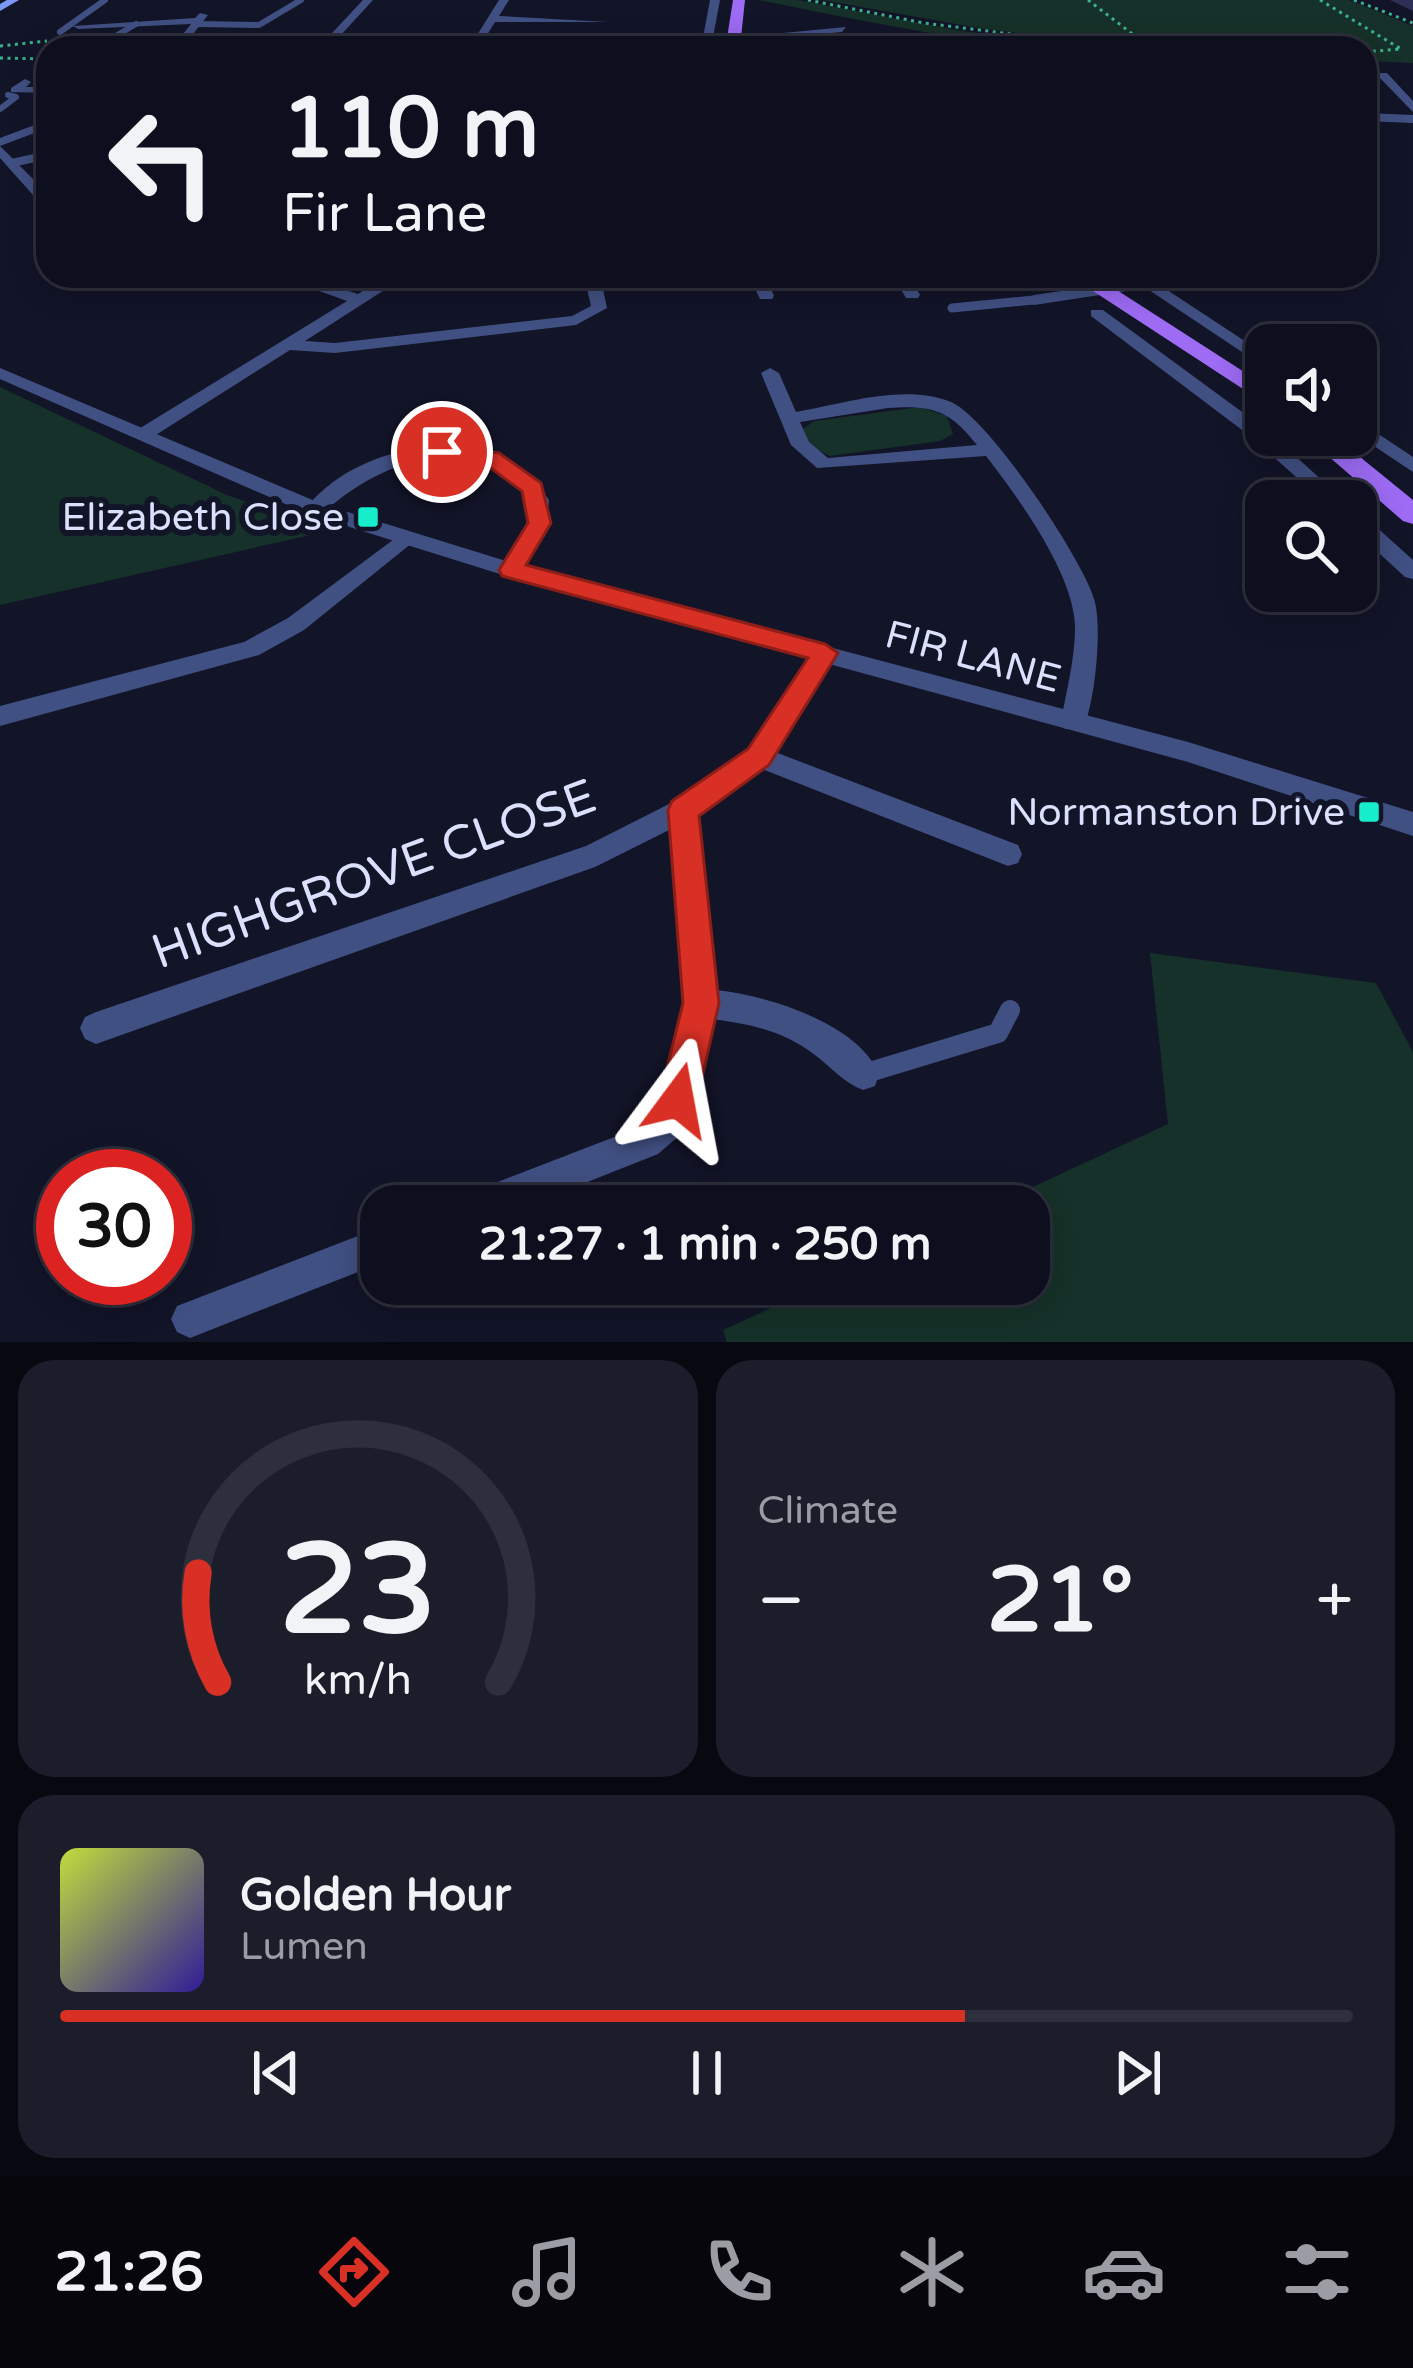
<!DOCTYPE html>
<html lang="en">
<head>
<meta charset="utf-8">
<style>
	body { margin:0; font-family:"Varela Round",sans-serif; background:#1c1d2b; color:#f1f3f6; height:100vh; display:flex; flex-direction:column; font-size:45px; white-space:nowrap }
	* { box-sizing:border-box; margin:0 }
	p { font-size:39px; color:#9b9ca4 }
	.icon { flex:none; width:66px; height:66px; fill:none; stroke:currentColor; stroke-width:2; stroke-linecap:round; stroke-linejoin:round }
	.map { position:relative; height:1342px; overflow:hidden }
	.panel { display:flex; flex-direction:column; gap:18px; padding:18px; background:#080810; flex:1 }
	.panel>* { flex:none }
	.hud { position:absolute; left:36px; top:36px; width:1341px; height:252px; border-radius:36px; box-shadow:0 6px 30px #0003,0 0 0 3px #2e2f3c; background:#0e0f1e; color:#f1f3f6; overflow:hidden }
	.fabs { position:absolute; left:1245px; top:324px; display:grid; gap:24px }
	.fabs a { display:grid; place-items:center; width:132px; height:132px; border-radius:24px; background:#0e0f1e; box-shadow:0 6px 30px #0003,0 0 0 3px #2e2f3c; font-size:60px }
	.speed { position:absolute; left:36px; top:1149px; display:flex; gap:24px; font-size:60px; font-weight:700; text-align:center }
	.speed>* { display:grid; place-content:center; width:156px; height:156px; border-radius:50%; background:#0e0f1e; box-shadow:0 6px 30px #0003,0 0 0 3px #2e2f3c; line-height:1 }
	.speed .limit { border:18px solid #d22; background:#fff; color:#111 }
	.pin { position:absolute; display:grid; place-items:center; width:102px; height:102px; color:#fff; margin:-51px; border:6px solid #fff; border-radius:50%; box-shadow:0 3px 12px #0007 }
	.me { position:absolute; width:132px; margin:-66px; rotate:13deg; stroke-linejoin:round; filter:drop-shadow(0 0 9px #0008) }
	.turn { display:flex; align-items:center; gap:42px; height:252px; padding:0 48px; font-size:54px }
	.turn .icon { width:156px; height:156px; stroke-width:2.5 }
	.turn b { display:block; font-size:84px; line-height:102px }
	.big { font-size:90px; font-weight:700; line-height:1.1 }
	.panel .tile { flex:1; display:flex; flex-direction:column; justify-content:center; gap:18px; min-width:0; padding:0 42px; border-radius:36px; background:#1c1d2b }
	.panel .dial { align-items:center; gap:0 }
	.dial svg { height:312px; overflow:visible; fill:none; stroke:#2e2f3c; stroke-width:7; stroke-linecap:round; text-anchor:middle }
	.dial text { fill:#f1f3f6; stroke:none }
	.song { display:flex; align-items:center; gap:36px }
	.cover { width:144px; height:144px; border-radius:18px; background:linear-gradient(135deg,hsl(70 70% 55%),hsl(250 70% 35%)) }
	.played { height:12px; border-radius:6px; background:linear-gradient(90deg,#d93025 70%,#2e2f3c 70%) }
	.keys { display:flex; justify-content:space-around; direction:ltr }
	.heat { display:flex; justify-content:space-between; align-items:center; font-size:66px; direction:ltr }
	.panel .tiles { flex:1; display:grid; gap:18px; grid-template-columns:1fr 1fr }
	.tile:last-child { grid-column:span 2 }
	.trip { position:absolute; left:360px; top:1185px; width:690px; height:120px; border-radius:36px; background:#0e0f1e; box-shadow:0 6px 30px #0003,0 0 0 3px #2e2f3c; font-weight:700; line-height:120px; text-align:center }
	.tab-bar { display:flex; height:192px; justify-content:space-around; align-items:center; background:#06060c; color:#9b9ca4 }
	.tab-bar .icon { width:84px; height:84px }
	.tab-bar .active { color:#d93025 }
	.tab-bar b { font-size:54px; color:#f1f3f6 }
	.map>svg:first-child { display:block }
</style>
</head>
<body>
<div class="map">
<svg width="1413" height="1342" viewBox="0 0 1413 1342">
	<rect width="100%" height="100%" fill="#121428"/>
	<g fill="#163129">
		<path d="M758,0H798L956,30L1096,48C982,48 870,22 758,0Z"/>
		<polygon points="822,0 1349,0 1413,26 1413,63 1365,61 1365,48 1143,48 984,29"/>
		<polygon points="0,387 227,495 329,531 0,605"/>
		<polygon points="920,407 947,416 953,434 940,441 830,456 808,445 802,430 814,421"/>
		<polygon points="1150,953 1376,983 1413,1052 1413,1342 727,1342 723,1330 823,1284 1029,1284 1029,1206 992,1206 1168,1124"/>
	</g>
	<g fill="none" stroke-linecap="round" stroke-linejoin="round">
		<g stroke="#3ab28b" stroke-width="3" stroke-dasharray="3 4.5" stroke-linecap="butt">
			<polyline points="808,0 924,23 1122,48"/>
			<polyline points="1088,0 1139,39 1262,48"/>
			<polyline points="1320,0 1401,49 1365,52"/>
			<polyline points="1354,0 1413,23"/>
			<polyline points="0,46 47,41"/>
			<polyline points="0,58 48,59"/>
		</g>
		<g stroke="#415083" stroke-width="6">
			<polyline points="195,24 259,25 301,0"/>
			<polyline points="60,32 105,0"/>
			<polyline points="97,47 136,24"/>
			<polyline points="0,109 16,97 8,95"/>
		</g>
		<polyline stroke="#415083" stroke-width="8" points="12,163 48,155"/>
		<polyline stroke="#415083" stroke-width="9" points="952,308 1034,300"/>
		<polyline stroke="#415083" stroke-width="20" points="863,1074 998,1033 1010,1010"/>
		<g fill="#415083" fill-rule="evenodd">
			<polygon points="363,0 373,0 329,48 318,48"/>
			<polygon points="499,0 509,0 499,16 608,22 495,22 479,48 469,48"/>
			<polygon points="710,0 720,0 711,48 701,48"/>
			<polygon points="200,13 208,15 182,48 172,48 191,24 78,29 73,26 195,18"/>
			<polygon points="846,27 842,32 734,41 729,38"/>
			<polygon points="1379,73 1387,73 1413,101 1413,112 1379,77"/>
			<polygon points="25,79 31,82 26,87 48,87 48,93 11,92 11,88"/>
			<polygon points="1365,113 1413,115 1413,123 1365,121"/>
			<polygon points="48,120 48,128 0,146 0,138"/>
			<polygon points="0,146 43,189 43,195 33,195 0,158"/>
			<polygon points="278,276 302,276 358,294 387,276 406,276 305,341 335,343 572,316 591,306 584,276 600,276 607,308 576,325 335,353 290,350 151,438 137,438 137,430 347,301"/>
			<polygon points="749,276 765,276 774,296 772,299 760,299"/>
			<polygon points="893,276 909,276 920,295 918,298 906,298"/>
			<polygon points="1149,278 1266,355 1266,368 1146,288 1034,305 1026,300 1034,295"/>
			<polygon points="1091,310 1103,310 1264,428 1266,435 1272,435 1345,501 1323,501 1250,436 1091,316"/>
			<path d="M770,368L779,373L796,412C843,404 904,383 951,402C988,417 1085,562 1095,602C1102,631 1095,702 1083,729H1065L1061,722C1066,692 1075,659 1075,629C1076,577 1018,497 986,456L817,468L791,445L761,373ZM888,408C933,405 949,410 977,445L828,458L809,442L800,422Z"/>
			<polygon points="1356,419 1413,457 1413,472 1356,434"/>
			<path d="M437,445C489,447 519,456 549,500L546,534L519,575L511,577L500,570L525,534L529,500C477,423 377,462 322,514H308L305,509C338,468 386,451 437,445Z"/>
			<polygon points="1356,513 1363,515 1413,560 1413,579 1405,577 1356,532"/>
			<polygon points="405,531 412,533 416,538 412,543 304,630 259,655 0,726 0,706 244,642 288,618"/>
			<path d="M825,644L837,653L775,752L1018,845L1022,854L1018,863L1008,866L762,769L697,815L715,990C766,995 858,1023 879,1074L875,1086L863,1090C844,1083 831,1067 815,1055C783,1031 751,1024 712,1019L685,1123L680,1135L658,1154L527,1206H464L469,1193L635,1129L654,1113L685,1003L671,829L595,867L96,1044L85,1039L80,1028L85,1017L96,1012L586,846L673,802L750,750L817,647Z"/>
			<polygon points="381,1227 381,1263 190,1338 177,1332 171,1319 177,1306"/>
		</g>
		<polygon fill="#415083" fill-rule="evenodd" points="0,368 322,504 516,564 1188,742 1413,812 1413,836 1188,762 503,575 308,514 0,379"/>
		<polygon fill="#7a97f5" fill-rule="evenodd" points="7,0 19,0 0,11 0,4"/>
		<g fill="#9d6bf4" fill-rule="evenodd">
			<polygon points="733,0 745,0 741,38 747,48 733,48 727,38"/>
			<polygon points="1070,276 1095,276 1266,386 1266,404"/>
			<polygon points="1304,435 1333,435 1413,500 1413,524 1403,521"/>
		</g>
	</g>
	<g fill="#2d2f54">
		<polygon points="1390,0 1413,0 1413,11"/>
		<polygon points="962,276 1015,276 1013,284 974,289"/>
	</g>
	<polygon fill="#1a1c3b" points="976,276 1015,276 1013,284 974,289"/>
	<polygon fill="#d93025" stroke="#8d1f18" stroke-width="3" points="442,445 499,453 541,483 551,523 526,565 825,644 838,653 769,765 699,816 719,1003 697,1100 691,1113 678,1119 665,1113 659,1100 683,1003 668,810 672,801 748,749 808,658 502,576 499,570 528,523 522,491 485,464 435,456 432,452"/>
	<g fill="#16eecb" stroke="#121428" stroke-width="4.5">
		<rect x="356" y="505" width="24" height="24" rx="6"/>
		<rect x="1357" y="800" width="24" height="24" rx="6"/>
	</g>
	<g text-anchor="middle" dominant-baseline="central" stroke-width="12" stroke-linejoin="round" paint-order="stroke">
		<g font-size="39" fill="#dbe0fc" stroke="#121428" text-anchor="end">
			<text x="344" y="517">Elizabeth Close</text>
			<text x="1345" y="812">Normanston Drive</text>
		</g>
		<g font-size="39" fill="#dbe0fc" stroke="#121428">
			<text transform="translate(973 657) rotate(15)">FIR LANE</text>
		</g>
		<g font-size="48" fill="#dbe0fc" stroke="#121428">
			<text transform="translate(374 875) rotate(-20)">HIGHGROVE CLOSE</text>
		</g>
	</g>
</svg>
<div class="fabs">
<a><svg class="icon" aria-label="sound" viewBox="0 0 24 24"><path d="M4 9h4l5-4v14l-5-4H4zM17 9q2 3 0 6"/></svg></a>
<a><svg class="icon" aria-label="search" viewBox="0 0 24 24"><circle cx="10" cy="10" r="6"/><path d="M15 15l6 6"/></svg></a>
</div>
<div class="speed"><div class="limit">30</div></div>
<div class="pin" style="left:442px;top:452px;background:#d93025"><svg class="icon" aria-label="arrive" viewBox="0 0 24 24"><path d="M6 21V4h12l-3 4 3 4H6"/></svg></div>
<svg class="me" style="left:678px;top:1100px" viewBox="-20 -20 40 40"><path d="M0-17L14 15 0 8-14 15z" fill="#d93025" stroke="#fff" stroke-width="4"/></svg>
<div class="trip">21:27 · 1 min · 250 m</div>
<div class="hud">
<div class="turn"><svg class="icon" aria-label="left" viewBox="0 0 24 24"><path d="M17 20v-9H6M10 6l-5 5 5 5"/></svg><div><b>110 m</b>Fir Lane</div></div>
</div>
</div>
<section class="panel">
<div class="tiles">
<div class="tile dial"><svg viewBox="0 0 100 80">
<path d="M14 69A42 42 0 1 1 86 69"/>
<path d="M14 69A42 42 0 0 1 9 41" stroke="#d93025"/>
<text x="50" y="56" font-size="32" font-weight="700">23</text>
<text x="50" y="72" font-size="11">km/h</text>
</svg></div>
<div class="tile"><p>Climate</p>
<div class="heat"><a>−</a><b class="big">21°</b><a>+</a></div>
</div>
<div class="tile">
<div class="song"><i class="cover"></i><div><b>Golden Hour</b><p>Lumen</p></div></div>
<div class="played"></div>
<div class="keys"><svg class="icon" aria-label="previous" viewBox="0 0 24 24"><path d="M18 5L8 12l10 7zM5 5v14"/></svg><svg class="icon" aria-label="pause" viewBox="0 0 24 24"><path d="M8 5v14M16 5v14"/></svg><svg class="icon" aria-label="next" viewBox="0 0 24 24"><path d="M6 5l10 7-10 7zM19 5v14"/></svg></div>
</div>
</div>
</section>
<nav class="tab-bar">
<b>21:26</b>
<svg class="icon active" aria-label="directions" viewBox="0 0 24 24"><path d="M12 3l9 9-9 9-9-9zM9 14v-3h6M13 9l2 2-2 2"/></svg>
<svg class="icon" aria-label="music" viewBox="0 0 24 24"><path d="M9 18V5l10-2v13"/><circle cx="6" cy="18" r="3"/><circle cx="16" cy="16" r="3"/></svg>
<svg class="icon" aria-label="phone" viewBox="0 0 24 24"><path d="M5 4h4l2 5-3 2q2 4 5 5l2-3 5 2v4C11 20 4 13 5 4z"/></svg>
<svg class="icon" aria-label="climate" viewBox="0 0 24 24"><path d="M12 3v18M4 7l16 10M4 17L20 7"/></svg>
<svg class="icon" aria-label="car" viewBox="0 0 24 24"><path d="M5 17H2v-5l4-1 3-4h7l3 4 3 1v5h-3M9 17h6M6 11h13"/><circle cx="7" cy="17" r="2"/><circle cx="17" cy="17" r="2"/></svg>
<svg class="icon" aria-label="filters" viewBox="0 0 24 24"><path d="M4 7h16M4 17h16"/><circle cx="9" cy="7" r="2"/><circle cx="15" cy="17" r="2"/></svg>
</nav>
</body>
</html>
